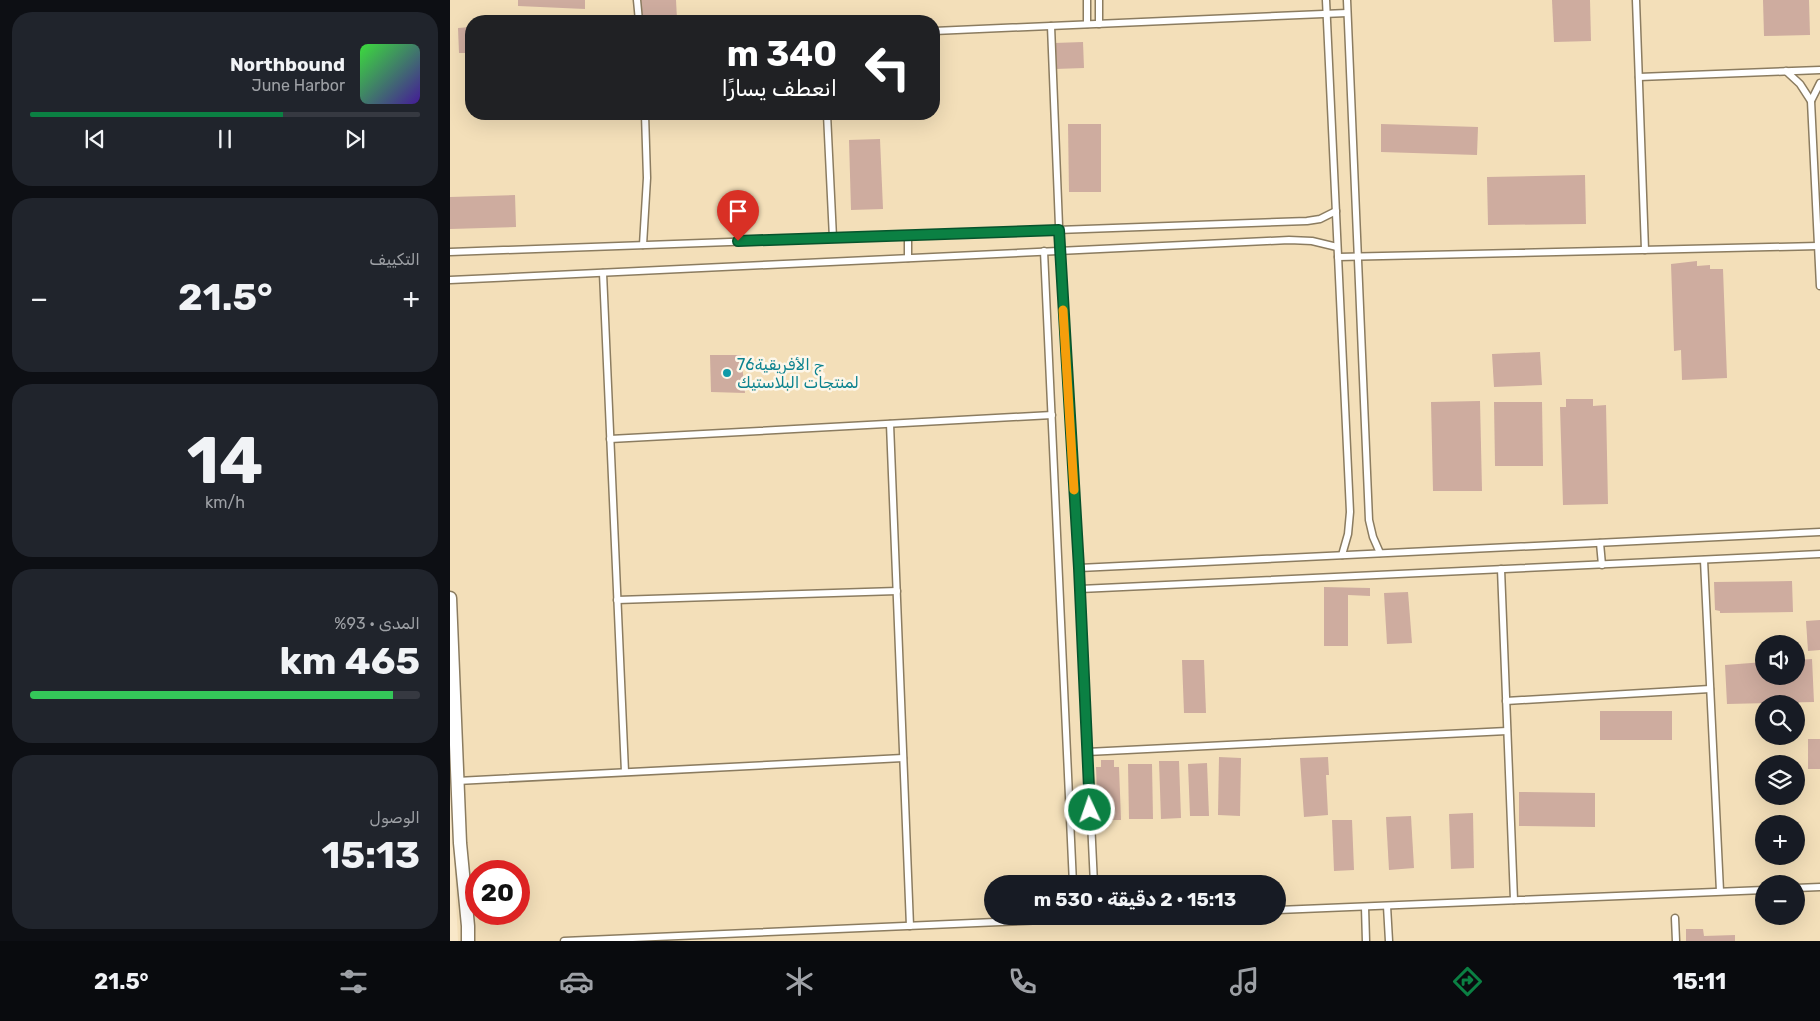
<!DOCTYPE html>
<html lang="ar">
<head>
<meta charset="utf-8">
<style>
	body { margin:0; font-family:Rubik,Cairo,sans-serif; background:#20242c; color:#f1f3f6; direction:rtl; height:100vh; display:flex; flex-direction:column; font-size:19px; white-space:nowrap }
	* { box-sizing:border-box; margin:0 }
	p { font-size:16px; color:#9ea1a6 }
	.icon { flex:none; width:28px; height:28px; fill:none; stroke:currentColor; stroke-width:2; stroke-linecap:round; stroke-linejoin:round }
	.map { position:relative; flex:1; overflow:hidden; direction:ltr }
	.details { display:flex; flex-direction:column; gap:12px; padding:12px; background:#0d0f14; width:450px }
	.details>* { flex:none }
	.hud { position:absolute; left:15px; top:15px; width:475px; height:105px; border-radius:20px; box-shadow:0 5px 20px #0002; direction:rtl; background:#202124; color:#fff; overflow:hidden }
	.controls { position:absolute; left:1305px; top:635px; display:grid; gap:10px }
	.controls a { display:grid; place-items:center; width:50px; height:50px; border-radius:50%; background:#171b24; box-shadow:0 5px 20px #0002; font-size:25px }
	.speed { position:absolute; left:15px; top:860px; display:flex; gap:10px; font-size:25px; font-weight:700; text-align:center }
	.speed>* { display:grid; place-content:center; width:65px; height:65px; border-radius:50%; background:#171b24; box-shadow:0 5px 20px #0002; line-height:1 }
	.speed .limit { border:8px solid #d22; background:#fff; color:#111 }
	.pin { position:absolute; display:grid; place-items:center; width:42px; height:42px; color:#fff; margin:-51px -21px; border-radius:50% 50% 50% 0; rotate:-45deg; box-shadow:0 0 5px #0007 }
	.pin .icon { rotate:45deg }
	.me { position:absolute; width:55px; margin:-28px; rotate:357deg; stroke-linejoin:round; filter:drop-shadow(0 0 4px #0008) }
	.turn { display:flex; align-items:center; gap:18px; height:105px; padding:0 20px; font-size:22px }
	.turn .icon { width:65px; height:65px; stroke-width:2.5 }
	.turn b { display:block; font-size:35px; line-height:42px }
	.big { font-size:38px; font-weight:700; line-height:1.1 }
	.details .card { flex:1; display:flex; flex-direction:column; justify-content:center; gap:8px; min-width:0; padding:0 18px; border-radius:20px; background:#20242c }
	.details .dial { align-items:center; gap:0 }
	.dial b { font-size:65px; line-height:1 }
	.song { display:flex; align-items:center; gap:15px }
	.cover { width:60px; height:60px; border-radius:8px; background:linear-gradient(135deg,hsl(120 70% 55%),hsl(260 70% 35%)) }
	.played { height:5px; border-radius:2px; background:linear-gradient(90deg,#0b8043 65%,#363941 65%) }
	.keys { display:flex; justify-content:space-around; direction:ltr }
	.heat { display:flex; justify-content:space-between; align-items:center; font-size:28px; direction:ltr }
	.charge { height:8px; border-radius:4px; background:linear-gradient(90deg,#34c759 93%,#363941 0) }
	.trip { position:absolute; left:534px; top:875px; width:302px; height:50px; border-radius:25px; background:#171b24; box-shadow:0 5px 20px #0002; font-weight:700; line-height:50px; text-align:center; direction:rtl }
	.dock { display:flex; height:80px; justify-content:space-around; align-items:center; background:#090b0e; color:#9ea1a6 }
	.dock .icon { width:35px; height:35px }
	.dock .current { color:#0b8043 }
	.dock b { font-size:22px; color:#f1f3f6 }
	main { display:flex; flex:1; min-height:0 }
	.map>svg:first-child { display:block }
</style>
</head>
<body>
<main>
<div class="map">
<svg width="1370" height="941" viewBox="0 0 1370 941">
	<rect width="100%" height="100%" fill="#f9e8c9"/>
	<path fill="#f3dfb9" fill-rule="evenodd" d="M0,0H1370V941H8L0,769ZM21,21H484V114H21ZM1314,644H1346V676H1314ZM1314,704H1346V736H1314ZM1314,764H1346V796H1314ZM1314,824H1346V856H1314ZM26,871H69V914H26ZM542,884H828V916H542ZM1314,884H1346V916H1314Z"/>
	<g fill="#ceac9f">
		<polygon points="68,0 135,0 135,9 68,6"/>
		<polygon points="189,0 226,0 227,19 189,20"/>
		<polygon points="1102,0 1140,0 1141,41 1104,42"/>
		<polygon points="1313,0 1359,0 1360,35 1314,36"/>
		<polygon points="128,17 139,17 139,21 129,21"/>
		<polygon points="21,27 21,53 9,53 8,28"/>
		<polygon points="633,42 634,68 605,69 604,43"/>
		<polygon points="618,124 651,124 651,192 619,192"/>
		<polygon points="931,124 1028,127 1027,155 931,152"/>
		<polygon points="430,139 433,209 401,210 399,140"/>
		<polygon points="1135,175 1136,224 1038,225 1037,177"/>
		<polygon points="65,195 66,227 0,229 0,197"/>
		<polygon points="1247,261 1247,266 1260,265 1260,269 1273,269 1277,378 1232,380 1231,350 1224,351 1221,264"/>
		<polygon points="1090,352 1092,385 1044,387 1042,354"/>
		<polygon points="260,355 291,355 295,393 261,392"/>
		<polygon points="1116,399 1143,399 1143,406 1156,405 1158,504 1113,505 1110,407 1116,407"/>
		<polygon points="1030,401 1032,491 983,491 981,402"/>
		<polygon points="1044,402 1092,402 1093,466 1045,466"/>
		<polygon points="1342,581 1343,612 1270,613 1270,611 1265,610 1264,582"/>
		<polygon points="874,587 920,588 920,596 898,595 898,646 874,646"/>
		<polygon points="958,592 962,643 937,644 934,593"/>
		<polygon points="1370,620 1370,650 1358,651 1356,621"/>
		<polygon points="1362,659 1364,702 1277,704 1275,665 1314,662 1314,676 1346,676 1346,660"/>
		<polygon points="732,660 754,660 756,713 734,713"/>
		<rect x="1150" y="711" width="72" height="29"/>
		<rect x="1358" y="739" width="12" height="30"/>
		<polygon points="769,757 791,758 790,816 768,815"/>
		<polygon points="878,757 879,775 876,775 878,815 854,817 850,758"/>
		<polygon points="651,760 664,760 664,767 669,767 671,820 648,820 646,767 651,767"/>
		<polygon points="709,761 729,761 731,818 711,819"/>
		<polygon points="757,763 759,816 740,816 738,764"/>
		<polygon points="678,764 702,764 703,819 679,819"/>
		<polygon points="1069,792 1145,793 1145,827 1069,826"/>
		<polygon points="1023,813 1024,868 1001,869 999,814"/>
		<polygon points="961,816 964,868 939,870 936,817"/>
		<polygon points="882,820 902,820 904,870 884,871"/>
		<polygon points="1236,929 1253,929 1254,936 1285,935 1285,941 1236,941"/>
	</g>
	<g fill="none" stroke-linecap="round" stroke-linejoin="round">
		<defs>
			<g id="lane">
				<polyline points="187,0 189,21"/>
				<polyline points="637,0 637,24"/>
				<polyline points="649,0 649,24"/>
				<polyline points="876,0 900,512 898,534 892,555"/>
				<polyline points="897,0 919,520 923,537 930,553"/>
				<polyline points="1186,0 1195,250"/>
				<polyline points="601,26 610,251 629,568 644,884"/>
				<polyline points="484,31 897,13"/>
				<polyline points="1336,71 1350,84 1361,101 1370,286"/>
				<polyline points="1189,77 1370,70"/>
				<polyline points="1361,101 1370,83"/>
				<polyline points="377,114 383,238"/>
				<polyline points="458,235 458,258"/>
				<polyline points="193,245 197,178 195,114"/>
				<polyline points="594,251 623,884"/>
				<polyline points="0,252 857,221 870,219 886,211"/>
				<polyline points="888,257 1368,246"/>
				<polyline points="153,273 175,772"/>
				<polyline points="0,280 839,240 862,241 887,247"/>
				<polyline points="440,424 460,926"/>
				<polyline points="160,439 602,415"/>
				<polyline points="1150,543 1152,565"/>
				<polyline points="1254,560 1270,891"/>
				<polyline points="629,568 1370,532"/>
				<polyline points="1051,569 1064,900"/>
				<polyline points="630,589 1370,554"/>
				<polyline points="167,600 447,591"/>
				<polyline points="1056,701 1260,689"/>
				<polyline points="637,752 1057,731"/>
				<polyline points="7,781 453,758"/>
				<polyline points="1346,888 1370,887"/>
				<polyline points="937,906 939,941"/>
				<polyline points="915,907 916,941"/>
				<polyline points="828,910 1314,890"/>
				<polyline points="1225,918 1226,941"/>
				<polyline points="114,941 685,916"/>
			</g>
			<polyline id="street" points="0,598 10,843 18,926 18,941"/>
		</defs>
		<use href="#lane" stroke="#8b7c60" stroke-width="9"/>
		<use href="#street" stroke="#8b7c60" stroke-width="15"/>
		<use href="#lane" stroke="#fff" stroke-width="6"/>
		<use href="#street" stroke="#fff" stroke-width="12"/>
	</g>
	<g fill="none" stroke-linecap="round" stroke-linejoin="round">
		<defs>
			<polyline id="route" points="288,241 609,230 629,568 640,810"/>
		</defs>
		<use href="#route" stroke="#07532c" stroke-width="12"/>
		<use href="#route" stroke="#0b8043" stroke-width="9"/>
		<polyline stroke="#f59e0b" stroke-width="9" points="613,310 624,490"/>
	</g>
	<circle fill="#0f9aa8" stroke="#fdf7ea" stroke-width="2" cx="277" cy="373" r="5"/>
	<g text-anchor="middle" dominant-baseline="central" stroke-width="5" stroke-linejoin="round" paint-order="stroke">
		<g font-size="16" fill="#0d838f" stroke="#fdf7ea" text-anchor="start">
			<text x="287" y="364">76ج الأفريقية<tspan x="287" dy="18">لمنتجات البلاستيك</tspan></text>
		</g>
	</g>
</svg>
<div class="controls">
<a><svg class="icon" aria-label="sound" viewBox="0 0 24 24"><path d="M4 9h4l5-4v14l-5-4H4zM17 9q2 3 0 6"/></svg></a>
<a><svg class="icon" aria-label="search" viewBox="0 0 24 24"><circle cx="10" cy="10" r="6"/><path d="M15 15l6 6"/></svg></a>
<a><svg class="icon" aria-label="layers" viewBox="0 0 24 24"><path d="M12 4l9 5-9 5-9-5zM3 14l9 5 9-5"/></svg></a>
<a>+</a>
<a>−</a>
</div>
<div class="speed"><div class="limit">20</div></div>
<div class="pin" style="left:288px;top:241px;background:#d93025"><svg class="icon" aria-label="arrive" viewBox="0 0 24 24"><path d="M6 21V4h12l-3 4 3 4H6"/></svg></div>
<svg class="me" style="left:640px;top:810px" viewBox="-20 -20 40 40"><circle r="17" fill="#0b8043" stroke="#fff" stroke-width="3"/><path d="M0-11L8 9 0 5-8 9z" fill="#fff"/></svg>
<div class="trip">15:13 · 2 دقيقة · 530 m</div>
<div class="hud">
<div class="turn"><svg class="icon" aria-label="left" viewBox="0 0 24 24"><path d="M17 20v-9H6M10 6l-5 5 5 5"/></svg><div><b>340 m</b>انعطف يسارًا</div></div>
</div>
</div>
<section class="details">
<div class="card">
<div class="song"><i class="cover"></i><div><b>Northbound</b><p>June Harbor</p></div></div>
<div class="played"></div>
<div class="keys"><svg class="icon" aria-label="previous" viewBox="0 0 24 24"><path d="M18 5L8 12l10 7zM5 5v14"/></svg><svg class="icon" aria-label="pause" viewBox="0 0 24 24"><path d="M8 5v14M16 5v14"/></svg><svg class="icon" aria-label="next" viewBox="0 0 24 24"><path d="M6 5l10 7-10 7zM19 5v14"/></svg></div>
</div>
<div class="card"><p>التكييف</p>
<div class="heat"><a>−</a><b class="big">21.5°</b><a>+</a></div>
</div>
<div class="card dial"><b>14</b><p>km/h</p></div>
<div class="card"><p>المدى · 93%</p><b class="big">465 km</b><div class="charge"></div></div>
<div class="card"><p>الوصول</p><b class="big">15:13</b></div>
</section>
</main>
<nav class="dock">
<b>15:11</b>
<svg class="icon current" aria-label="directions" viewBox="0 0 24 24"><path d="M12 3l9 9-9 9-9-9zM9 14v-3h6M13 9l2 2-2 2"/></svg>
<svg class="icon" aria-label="music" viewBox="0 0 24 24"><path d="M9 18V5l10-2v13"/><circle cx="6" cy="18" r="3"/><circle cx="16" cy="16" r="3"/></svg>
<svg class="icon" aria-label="phone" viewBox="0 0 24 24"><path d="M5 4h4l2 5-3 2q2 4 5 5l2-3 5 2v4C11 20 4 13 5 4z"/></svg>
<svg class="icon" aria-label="climate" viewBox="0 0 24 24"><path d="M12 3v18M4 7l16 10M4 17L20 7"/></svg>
<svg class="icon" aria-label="car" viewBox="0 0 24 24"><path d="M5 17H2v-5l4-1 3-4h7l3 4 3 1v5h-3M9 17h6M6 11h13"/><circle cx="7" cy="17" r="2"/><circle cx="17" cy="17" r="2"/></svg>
<svg class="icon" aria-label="filters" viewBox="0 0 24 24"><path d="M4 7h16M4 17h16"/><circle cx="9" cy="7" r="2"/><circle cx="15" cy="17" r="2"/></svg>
<b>21.5°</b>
</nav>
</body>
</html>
